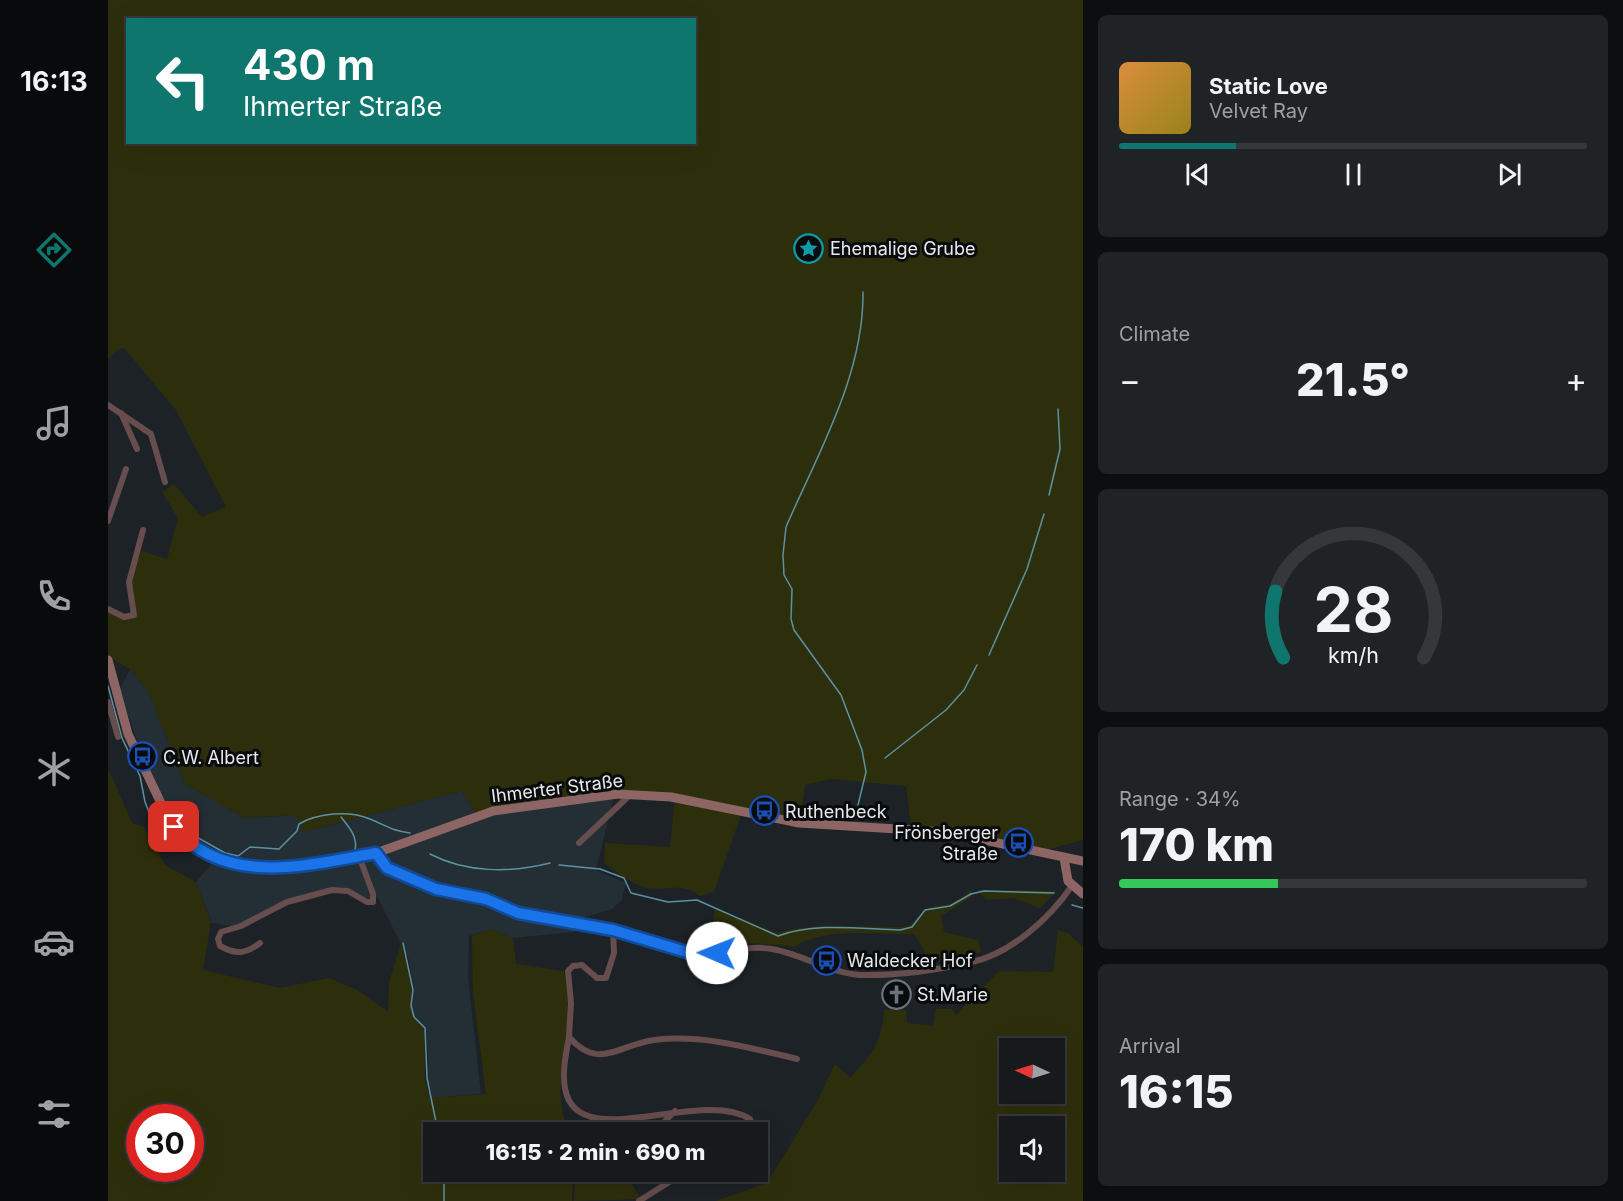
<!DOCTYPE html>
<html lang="en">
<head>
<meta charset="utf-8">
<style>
	body { margin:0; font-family:Inter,sans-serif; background:#1f2325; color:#f1f3f6; height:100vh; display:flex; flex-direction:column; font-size:22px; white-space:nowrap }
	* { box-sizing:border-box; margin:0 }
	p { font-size:20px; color:#9ea1a3 }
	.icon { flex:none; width:33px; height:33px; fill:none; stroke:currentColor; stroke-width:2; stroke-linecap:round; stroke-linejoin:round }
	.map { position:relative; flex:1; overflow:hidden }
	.sheet { display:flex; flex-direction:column; gap:15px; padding:15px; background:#0c0e0f; width:540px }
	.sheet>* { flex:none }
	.guide { position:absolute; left:18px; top:18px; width:570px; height:126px; border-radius:0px; box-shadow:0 6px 24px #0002,0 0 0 2px #35383b; background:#0f766e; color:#fff; overflow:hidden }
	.needle { width:39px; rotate:274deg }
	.fabs { position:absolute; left:891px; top:1038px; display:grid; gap:12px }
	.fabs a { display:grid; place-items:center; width:66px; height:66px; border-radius:0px; background:#161a1c; box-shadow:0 6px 24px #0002,0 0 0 2px #35383b; font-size:30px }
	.speed { position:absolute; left:18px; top:1104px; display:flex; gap:12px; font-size:30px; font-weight:700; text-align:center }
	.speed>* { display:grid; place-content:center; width:78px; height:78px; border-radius:50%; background:#161a1c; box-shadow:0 6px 24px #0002,0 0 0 2px #35383b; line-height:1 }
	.speed .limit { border:9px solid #d22; background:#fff; color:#111 }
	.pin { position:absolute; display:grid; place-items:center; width:51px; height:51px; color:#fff; margin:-26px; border-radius:12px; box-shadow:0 3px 9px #0006 }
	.me { position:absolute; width:66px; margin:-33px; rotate:271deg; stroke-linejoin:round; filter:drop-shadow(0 0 4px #0008) }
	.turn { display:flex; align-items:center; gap:21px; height:126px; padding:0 18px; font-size:27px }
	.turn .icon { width:78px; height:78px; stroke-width:2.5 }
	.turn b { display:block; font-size:42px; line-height:51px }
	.big { font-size:45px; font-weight:800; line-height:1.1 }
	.sheet .widget { flex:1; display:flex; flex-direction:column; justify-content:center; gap:9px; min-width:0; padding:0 21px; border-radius:9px; background:#1f2325 }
	.sheet .dial { align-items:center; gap:0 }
	.dial svg { height:156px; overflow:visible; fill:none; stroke:#35383b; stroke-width:7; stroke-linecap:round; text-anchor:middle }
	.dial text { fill:#f1f3f6; stroke:none }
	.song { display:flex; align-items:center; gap:18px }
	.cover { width:72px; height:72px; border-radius:9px; background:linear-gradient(135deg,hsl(30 70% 55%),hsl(50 70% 35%)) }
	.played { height:6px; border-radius:3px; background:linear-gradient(90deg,#0f766e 25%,#35383b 25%) }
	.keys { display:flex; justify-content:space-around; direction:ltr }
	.heat { display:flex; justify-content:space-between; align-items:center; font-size:33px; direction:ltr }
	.charge { height:9px; border-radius:4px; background:linear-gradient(90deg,#34c759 34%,#35383b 0) }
	.trip { position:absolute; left:315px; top:1122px; width:345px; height:60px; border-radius:0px; background:#161a1c; box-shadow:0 6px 24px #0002,0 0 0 2px #35383b; font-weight:800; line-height:60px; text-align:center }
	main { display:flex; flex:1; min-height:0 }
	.menu { display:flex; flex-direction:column; width:108px; justify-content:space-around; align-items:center; background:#090a0b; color:#9ea1a3 }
	.menu .icon { width:42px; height:42px }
	.menu .active { color:#0f766e }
	.menu b { font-size:27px; color:#f1f3f6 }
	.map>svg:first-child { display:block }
</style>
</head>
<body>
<main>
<nav class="menu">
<b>16:13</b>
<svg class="icon active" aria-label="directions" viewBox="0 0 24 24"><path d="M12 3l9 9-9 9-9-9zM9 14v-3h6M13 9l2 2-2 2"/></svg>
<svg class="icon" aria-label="music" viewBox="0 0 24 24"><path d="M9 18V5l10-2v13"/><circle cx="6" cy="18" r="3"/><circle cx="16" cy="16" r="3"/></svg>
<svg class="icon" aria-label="phone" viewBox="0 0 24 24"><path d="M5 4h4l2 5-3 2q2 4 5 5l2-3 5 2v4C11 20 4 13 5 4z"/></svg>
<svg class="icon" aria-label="climate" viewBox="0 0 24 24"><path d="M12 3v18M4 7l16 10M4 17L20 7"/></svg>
<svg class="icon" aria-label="car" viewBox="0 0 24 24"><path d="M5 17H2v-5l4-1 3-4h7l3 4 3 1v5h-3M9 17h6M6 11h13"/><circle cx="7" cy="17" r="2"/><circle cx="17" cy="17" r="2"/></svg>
<svg class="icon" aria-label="filters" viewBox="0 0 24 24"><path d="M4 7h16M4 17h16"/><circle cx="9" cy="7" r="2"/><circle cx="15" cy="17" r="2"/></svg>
</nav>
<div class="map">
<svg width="975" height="1201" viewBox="0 0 975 1201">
	<rect width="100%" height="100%" fill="#1d2226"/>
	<polygon fill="#242e35" points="22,669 40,691 77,784 137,818 188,815 195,832 354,791 370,816 506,796 488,870 518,883 514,900 504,909 471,919 466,932 405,938 382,929 361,936 360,977 373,1094 325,1098 319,1078 320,1050 317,1028 306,1016 303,1004 306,990 301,960 270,898 256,898 239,890 185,899 129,927 104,923 88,882 114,851 82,835 62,811 41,774 11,690"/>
	<g fill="#2d2f0c" fill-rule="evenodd">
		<path d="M0,0H975V840L938,850L803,826L798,786L723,779L697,785L692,820C649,812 605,799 562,794C497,788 431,797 368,813L354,791L195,832L188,815L137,818L77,784L40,691L23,670L0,656V609L24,617L22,582L33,551L59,559L70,518L54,492L66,484L94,517L118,507L68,410L16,348L9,350L0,359ZM20,20H586V142H20Z"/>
		<path d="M0,768L24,823L36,827L57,865L88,882L103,922L95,970L172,988L221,978L249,990L280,1012L281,982L293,944C297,958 301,972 303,986C307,1009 297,1008 316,1029L317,1078L322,1098L378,1094L365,992L364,936L382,929L405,938L408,964L456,971C459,990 461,1008 459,1027C455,1067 446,1093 460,1132H326V1172H465L464,1201H0ZM32,1118H82V1168H32Z"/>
		<path d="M567,800L633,815L606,892L592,896C569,880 556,894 533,886C520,881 508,871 496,863L497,843L562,847Z"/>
		<path d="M864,890V897L833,916L836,932L870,940L873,952L819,964L815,948L806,934C769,935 717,926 686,947C654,942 629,942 597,950L605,926L607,908L669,933L684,929L715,926L798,927L805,923L818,908L843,904Z"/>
		<polygon points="870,890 948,891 932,908 905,898 878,900"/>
		<path d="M950,930L960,933L975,947V1201H608L659,1183L710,1100L727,1064L742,1078C764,1054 774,1043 776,1010H798L799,1023L825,1026L828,1009H844L848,1015L891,971L945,972ZM946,1048V1094H902V1048ZM902,1126H946V1172H902Z"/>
		<polygon points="467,1172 516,1172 533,1199 466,1201"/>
	</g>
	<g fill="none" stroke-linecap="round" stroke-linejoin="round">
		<g stroke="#5d91a2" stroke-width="1.5">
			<polyline points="941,495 952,449 950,409"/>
			<polyline points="881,655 919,569 936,514"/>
			<polyline points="0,686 14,738 32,776 37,802 45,822 60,826"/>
			<polyline points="777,758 838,710 856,690 869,665"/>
			<path d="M750,805L758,772L754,750L733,695L686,630L683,619L684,589L676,575L675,555L678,527C710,453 756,375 755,292"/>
			<path d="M233,817C241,827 250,837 247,850"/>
			<path d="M78,831L117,853L130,856L142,847L171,849L189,831L191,824C210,813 241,810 262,819C277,825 284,831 302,833"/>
			<path d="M322,854C358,873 403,873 442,863"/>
			<path d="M451,865L492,869L516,878L523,893L560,902L589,900L670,936C707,922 753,929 792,930L804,927L817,910L842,906L863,894L876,891L946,893"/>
			<polyline points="964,905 975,908"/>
			<polyline points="295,943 305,990 303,1005 306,1017 317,1028 319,1078 328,1122 328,1132"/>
			<polyline points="333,1172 336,1179 336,1201"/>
		</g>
		<g stroke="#674d4d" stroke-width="6">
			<polyline points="0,405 43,434 57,482"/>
			<polyline points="13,413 29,449"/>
			<polyline points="0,521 18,469"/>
			<polyline points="0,609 16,617 26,615 21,582 35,530"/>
			<polyline points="0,702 10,737"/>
			<polyline points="471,843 523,794"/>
			<path d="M268,853C286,888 339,890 373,898C386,901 397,910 411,913C441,921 474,923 504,930C530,936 557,950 583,953C611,957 636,944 664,949C693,954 723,973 751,975C787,976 829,970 864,962C902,954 942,918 963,887"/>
			<path d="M505,930L506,953L498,978H489L474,965L465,966L460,971L463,1003L461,1037C491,1071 510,1045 546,1040C594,1034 643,1048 689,1059"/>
			<path d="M152,943C137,954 129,955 112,946L110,939L113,932L133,926L179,902L224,890L240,891L259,902H265V894L251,856"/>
			<path d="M461,1037C458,1054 454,1071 457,1088C468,1156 591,1087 642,1119L646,1132"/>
			<polyline points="539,1132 556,1122 567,1111"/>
			<polyline points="531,1201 577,1172"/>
		</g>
		<g stroke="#8e6565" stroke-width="9">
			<polyline points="0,660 20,734 61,820 88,847 126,864 151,868 186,867 268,853 385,811 510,794 563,797 691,823 838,832 975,861"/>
			<polyline points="956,858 960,881 975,894"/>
		</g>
	</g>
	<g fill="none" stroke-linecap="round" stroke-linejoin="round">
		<defs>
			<path id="route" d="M66,827C117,888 201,865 268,853L279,868L328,889L378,899L410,913L505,930L582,953H609"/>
		</defs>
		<use href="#route" stroke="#114b97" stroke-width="15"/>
		<use href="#route" stroke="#1a73e8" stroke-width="10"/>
	</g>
	<defs>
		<symbol id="sight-ring" viewBox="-11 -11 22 22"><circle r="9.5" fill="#090b0d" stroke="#0f9aa8" stroke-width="1.5"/><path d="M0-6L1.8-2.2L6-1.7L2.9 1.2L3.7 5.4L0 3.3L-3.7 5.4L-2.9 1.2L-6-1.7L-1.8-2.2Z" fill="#0f9aa8"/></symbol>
		<symbol id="bus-ring" viewBox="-11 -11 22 22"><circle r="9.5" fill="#090b0d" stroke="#1a4fb4" stroke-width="1.5"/><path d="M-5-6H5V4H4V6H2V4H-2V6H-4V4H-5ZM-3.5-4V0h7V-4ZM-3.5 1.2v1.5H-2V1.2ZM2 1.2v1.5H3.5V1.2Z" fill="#1a4fb4"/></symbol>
		<symbol id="church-ring" viewBox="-11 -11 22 22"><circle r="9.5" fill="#090b0d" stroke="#6b7280" stroke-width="1.5"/><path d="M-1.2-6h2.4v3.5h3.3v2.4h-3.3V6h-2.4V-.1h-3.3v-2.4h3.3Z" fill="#6b7280"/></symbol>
	</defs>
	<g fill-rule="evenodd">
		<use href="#sight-ring" x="684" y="232" width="33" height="33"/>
		<use href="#bus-ring" x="18" y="740" width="33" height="33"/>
		<use href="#bus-ring" x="640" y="794" width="33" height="33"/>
		<use href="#bus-ring" x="894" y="826" width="33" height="33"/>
		<use href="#bus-ring" x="702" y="944" width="33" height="33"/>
		<use href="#church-ring" x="772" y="978" width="33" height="33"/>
	</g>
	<g text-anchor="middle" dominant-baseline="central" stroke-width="6" stroke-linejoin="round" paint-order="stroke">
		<g font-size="18" fill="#e7eaec" stroke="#090b0d" text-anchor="start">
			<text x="722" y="248">Ehemalige Grube</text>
			<text x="55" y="757">C.W. Albert</text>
			<text x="677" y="811">Ruthenbeck</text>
			<text x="890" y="832" text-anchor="end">Frönsberger<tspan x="890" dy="21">Straße</tspan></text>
			<text x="739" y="960">Waldecker Hof</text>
			<text x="809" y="994">St.Marie</text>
		</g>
		<g font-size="18" fill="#e7eaec" stroke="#090b0d">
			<text transform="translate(449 788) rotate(-7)">Ihmerter Straße</text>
		</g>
	</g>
</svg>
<div class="fabs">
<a><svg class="needle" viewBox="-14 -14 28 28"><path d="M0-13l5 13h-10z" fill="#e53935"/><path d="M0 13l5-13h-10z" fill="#9ea1a3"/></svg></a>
<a><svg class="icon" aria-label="sound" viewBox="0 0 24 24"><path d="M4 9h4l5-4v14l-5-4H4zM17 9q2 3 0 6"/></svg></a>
</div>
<div class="speed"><div class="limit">30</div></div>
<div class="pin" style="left:66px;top:827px;background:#d93025"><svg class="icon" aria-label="arrive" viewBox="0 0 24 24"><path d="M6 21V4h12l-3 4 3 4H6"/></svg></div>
<svg class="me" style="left:609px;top:953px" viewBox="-20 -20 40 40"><circle r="19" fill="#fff"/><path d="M0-13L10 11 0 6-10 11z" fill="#1a73e8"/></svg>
<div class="trip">16:15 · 2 min · 690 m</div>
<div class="guide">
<div class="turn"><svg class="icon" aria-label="left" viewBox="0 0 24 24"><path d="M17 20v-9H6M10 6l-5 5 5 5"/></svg><div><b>430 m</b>Ihmerter Straße</div></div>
</div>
</div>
<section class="sheet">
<div class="widget">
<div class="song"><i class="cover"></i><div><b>Static Love</b><p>Velvet Ray</p></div></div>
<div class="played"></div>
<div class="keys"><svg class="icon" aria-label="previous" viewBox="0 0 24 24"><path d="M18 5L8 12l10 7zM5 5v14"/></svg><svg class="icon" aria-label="pause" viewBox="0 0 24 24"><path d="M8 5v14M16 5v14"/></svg><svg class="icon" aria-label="next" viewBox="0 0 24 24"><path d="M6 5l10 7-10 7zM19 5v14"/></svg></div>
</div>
<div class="widget"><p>Climate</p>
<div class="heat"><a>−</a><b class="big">21.5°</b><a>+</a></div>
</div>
<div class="widget dial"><svg viewBox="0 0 100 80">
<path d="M14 69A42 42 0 1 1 86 69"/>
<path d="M14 69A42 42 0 0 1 10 35" stroke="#0f766e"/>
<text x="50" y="56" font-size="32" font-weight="700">28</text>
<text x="50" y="72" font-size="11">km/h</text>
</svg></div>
<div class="widget"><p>Range · 34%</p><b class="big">170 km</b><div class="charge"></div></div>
<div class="widget"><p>Arrival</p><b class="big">16:15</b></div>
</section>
</main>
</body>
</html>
